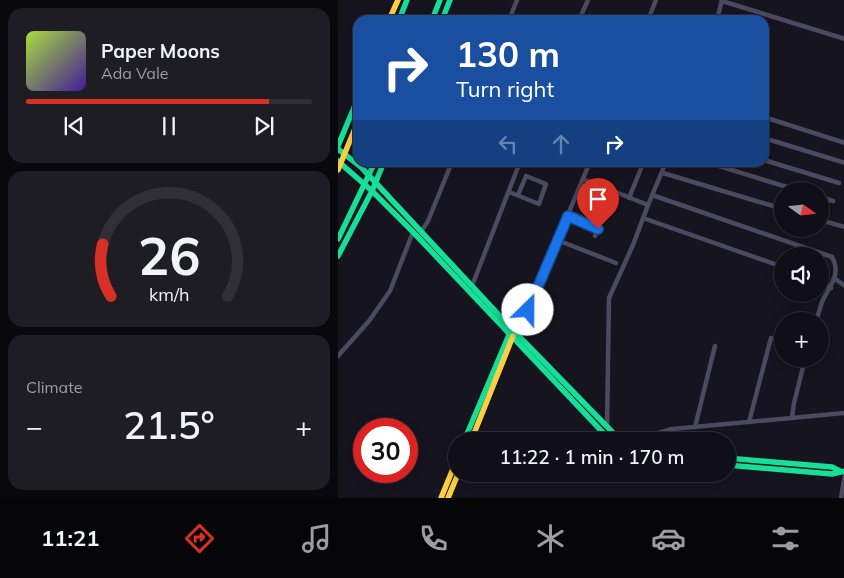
<!DOCTYPE html>
<html lang="en">
<head>
<meta charset="utf-8">
<style>
	body { margin:0; font-family:Mulish,sans-serif; background:#1e1d24; color:#f1f3f6; height:100vh; display:flex; flex-direction:column; font-size:19px; white-space:nowrap }
	* { box-sizing:border-box; margin:0 }
	p { font-size:16px; color:#9c9ca1 }
	.icon { flex:none; width:28px; height:28px; fill:none; stroke:currentColor; stroke-width:2; stroke-linecap:round; stroke-linejoin:round }
	.map { position:relative; flex:1; overflow:hidden }
	.sheet { display:flex; flex-direction:column; gap:8px; padding:8px; background:#09080d; width:338px }
	.sheet>* { flex:none }
	.guide { position:absolute; left:15px; top:15px; width:416px; height:152px; border-radius:15px; box-shadow:0 2px 12px #0003,0 0 0 1px #302f36; background:#1a4fa0; color:#fff; overflow:hidden }
	.needle { width:32px; rotate:105deg }
	.fabs { position:absolute; left:436px; top:182px; display:grid; gap:10px }
	.fabs a { display:grid; place-items:center; width:55px; height:55px; border-radius:50%; background:#100f17; box-shadow:0 2px 12px #0003,0 0 0 1px #302f36; font-size:25px }
	.speed { position:absolute; left:15px; top:418px; display:flex; gap:10px; font-size:25px; font-weight:700; text-align:center }
	.speed>* { display:grid; place-content:center; width:65px; height:65px; border-radius:50%; background:#100f17; box-shadow:0 2px 12px #0003,0 0 0 1px #302f36; line-height:1 }
	.speed .limit { border:8px solid #d22; background:#fff; color:#111 }
	.pin { position:absolute; display:grid; place-items:center; width:42px; height:42px; color:#fff; margin:-51px -21px; border-radius:50% 50% 50% 0; rotate:-45deg; box-shadow:0 0 5px #0007 }
	.pin .icon { rotate:45deg }
	.me { position:absolute; width:55px; margin:-28px; rotate:23deg; stroke-linejoin:round; filter:drop-shadow(0 0 4px #0008) }
	.turn { display:flex; align-items:center; gap:18px; height:105px; padding:0 20px; font-size:22px }
	.turn .icon { width:65px; height:65px; stroke-width:2.5 }
	.turn b { display:block; font-size:35px; line-height:42px }
	.lanes { display:flex; align-items:center; height:48px; padding:0 20px; background:#0003; justify-content:center; gap:25px; direction:ltr }
	.lanes .off { opacity:.35 }
	.big { font-size:38px; font-weight:600; line-height:1.1 }
	.sheet .card { flex:1; display:flex; flex-direction:column; justify-content:center; gap:8px; min-width:0; padding:0 18px; border-radius:15px; background:#1e1d24 }
	.sheet .dial { align-items:center; gap:0 }
	.dial svg { height:130px; overflow:visible; fill:none; stroke:#302f36; stroke-width:7; stroke-linecap:round; text-anchor:middle }
	.dial text { fill:#f1f3f6; stroke:none }
	.song { display:flex; align-items:center; gap:15px }
	.cover { width:60px; height:60px; border-radius:8px; background:linear-gradient(135deg,hsl(80 70% 55%),hsl(260 70% 35%)) }
	.played { height:5px; border-radius:2px; background:linear-gradient(90deg,#d93025 85%,#302f36 85%) }
	.keys { display:flex; justify-content:space-around; direction:ltr }
	.heat { display:flex; justify-content:space-between; align-items:center; font-size:28px; direction:ltr }
	.trip { position:absolute; left:110px; top:432px; width:288px; height:50px; border-radius:25px; background:#100f17; box-shadow:0 2px 12px #0003,0 0 0 1px #302f36; font-weight:600; line-height:50px; text-align:center }
	.dock { display:flex; height:80px; justify-content:space-around; align-items:center; background:#060609; color:#9c9ca1 }
	.dock .icon { width:35px; height:35px }
	.dock .current { color:#d93025 }
	.dock b { font-size:22px; color:#f1f3f6 }
	main { display:flex; flex:1; min-height:0 }
	.map>svg:first-child { display:block }
</style>
</head>
<body>
<main>
<section class="sheet">
<div class="card">
<div class="song"><i class="cover"></i><div><b>Paper Moons</b><p>Ada Vale</p></div></div>
<div class="played"></div>
<div class="keys"><svg class="icon" aria-label="previous" viewBox="0 0 24 24"><path d="M18 5L8 12l10 7zM5 5v14"/></svg><svg class="icon" aria-label="pause" viewBox="0 0 24 24"><path d="M8 5v14M16 5v14"/></svg><svg class="icon" aria-label="next" viewBox="0 0 24 24"><path d="M6 5l10 7-10 7zM19 5v14"/></svg></div>
</div>
<div class="card dial"><svg viewBox="0 0 100 80">
<path d="M14 69A42 42 0 1 1 86 69"/>
<path d="M14 69A42 42 0 0 1 9 37" stroke="#d93025"/>
<text x="50" y="56" font-size="32" font-weight="700">26</text>
<text x="50" y="72" font-size="11">km/h</text>
</svg></div>
<div class="card"><p>Climate</p>
<div class="heat"><a>−</a><b class="big">21.5°</b><a>+</a></div>
</div>
</section>
<div class="map">
<svg width="507" height="498" viewBox="0 0 507 498">
	<rect width="100%" height="100%" fill="#16141f"/>
	<g fill="none" stroke-linecap="round" stroke-linejoin="round">
		<g stroke="#4b4a60" stroke-width="4.5">
			<polyline points="384,1 507,39"/>
			<polyline points="154,20 156,16"/>
			<polyline points="171,20 179,0"/>
			<polyline points="241,20 250,0"/>
			<polyline points="310,20 318,0"/>
			<polyline points="379,20 384,0"/>
			<polyline points="426,117 507,143"/>
			<polyline points="426,138 507,163"/>
			<polyline points="426,160 501,183"/>
			<polyline points="368,162 462,191"/>
			<polyline points="325,173 445,209"/>
			<polyline points="245,179 310,205 328,162"/>
			<path d="M171,192C181,196 191,200 201,204L208,184L188,176L180,195"/>
			<path d="M314,195L494,257C504,275 491,286 484,302C482,308 480,315 478,321"/>
			<polyline points="482,197 495,201"/>
			<polyline points="291,198 304,166"/>
			<polyline points="231,212 245,218"/>
			<polyline points="229,217 260,229 257,236"/>
			<polyline points="305,218 445,267"/>
			<polyline points="482,220 507,227"/>
			<polyline points="83,232 90,221 114,162"/>
			<polyline points="219,240 278,263"/>
			<polyline points="496,278 507,286"/>
			<polyline points="482,282 493,288"/>
			<polyline points="134,286 182,162"/>
			<polyline points="178,333 190,310 252,162"/>
			<polyline points="0,356 31,321 52,291 75,232"/>
			<polyline points="454,417 456,403 467,359"/>
			<polyline points="411,422 433,338"/>
			<polyline points="269,427 271,298 295,245 310,205"/>
			<polyline points="357,427 377,346"/>
			<polyline points="304,441 320,433 334,429 507,413"/>
			<polyline points="503,498 507,474"/>
		</g>
		<g stroke="#16e098" stroke-width="5.5">
			<polyline points="61,20 69,0"/>
			<polyline points="94,20 102,0"/>
			<polyline points="104,20 112,0"/>
			<polyline points="0,146 20,98"/>
			<polyline points="0,149 23,167 174,329 283,441"/>
			<polyline points="0,161 34,191 75,232 273,441"/>
			<polyline points="0,239 37,162"/>
			<polyline points="0,256 34,191 46,162"/>
			<polyline points="126,441 173,330"/>
			<polyline points="389,458 494,467 502,471"/>
			<polyline points="389,465 494,474 507,471"/>
		</g>
		<g stroke="#ffcf43" stroke-width="5.5">
			<polyline points="51,20 60,0"/>
			<polyline points="0,170 20,121"/>
			<polyline points="133,441 175,336"/>
			<polyline points="103,498 119,459"/>
			<polyline points="110,498 120,474"/>
		</g>
	</g>
	<g fill="none" stroke-linecap="round" stroke-linejoin="round">
		<defs>
			<polyline id="route" points="190,310 230,216 260,229"/>
		</defs>
		<use href="#route" stroke="#114b97" stroke-width="12"/>
		<use href="#route" stroke="#1a73e8" stroke-width="9"/>
	</g>
</svg>
<div class="fabs">
<a><svg class="needle" viewBox="-14 -14 28 28"><path d="M0-13l5 13h-10z" fill="#e53935"/><path d="M0 13l5-13h-10z" fill="#9c9ca1"/></svg></a>
<a><svg class="icon" aria-label="sound" viewBox="0 0 24 24"><path d="M4 9h4l5-4v14l-5-4H4zM17 9q2 3 0 6"/></svg></a>
<a>+</a>
</div>
<div class="speed"><div class="limit">30</div></div>
<div class="pin" style="left:260px;top:229px;background:#d93025"><svg class="icon" aria-label="arrive" viewBox="0 0 24 24"><path d="M6 21V4h12l-3 4 3 4H6"/></svg></div>
<svg class="me" style="left:190px;top:310px" viewBox="-20 -20 40 40"><circle r="19" fill="#fff"/><path d="M0-13L10 11 0 6-10 11z" fill="#1a73e8"/></svg>
<div class="trip">11:22 · 1 min · 170 m</div>
<div class="guide">
<div class="turn"><svg class="icon" aria-label="right" viewBox="0 0 24 24"><path d="M7 20v-9h11M14 6l5 5-5 5"/></svg><div><b>130 m</b>Turn right</div></div>
<div class="lanes"><svg class="icon off" aria-label="left" viewBox="0 0 24 24"><path d="M17 20v-9H6M10 6l-5 5 5 5"/></svg><svg class="icon off" aria-label="ahead" viewBox="0 0 24 24"><path d="M12 20V5M6 11l6-6 6 6"/></svg><svg class="icon" aria-label="right" viewBox="0 0 24 24"><path d="M7 20v-9h11M14 6l5 5-5 5"/></svg></div>
</div>
</div>
</main>
<nav class="dock">
<b>11:21</b>
<svg class="icon current" aria-label="directions" viewBox="0 0 24 24"><path d="M12 3l9 9-9 9-9-9zM9 14v-3h6M13 9l2 2-2 2"/></svg>
<svg class="icon" aria-label="music" viewBox="0 0 24 24"><path d="M9 18V5l10-2v13"/><circle cx="6" cy="18" r="3"/><circle cx="16" cy="16" r="3"/></svg>
<svg class="icon" aria-label="phone" viewBox="0 0 24 24"><path d="M5 4h4l2 5-3 2q2 4 5 5l2-3 5 2v4C11 20 4 13 5 4z"/></svg>
<svg class="icon" aria-label="climate" viewBox="0 0 24 24"><path d="M12 3v18M4 7l16 10M4 17L20 7"/></svg>
<svg class="icon" aria-label="car" viewBox="0 0 24 24"><path d="M5 17H2v-5l4-1 3-4h7l3 4 3 1v5h-3M9 17h6M6 11h13"/><circle cx="7" cy="17" r="2"/><circle cx="17" cy="17" r="2"/></svg>
<svg class="icon" aria-label="filters" viewBox="0 0 24 24"><path d="M4 7h16M4 17h16"/><circle cx="9" cy="7" r="2"/><circle cx="15" cy="17" r="2"/></svg>
</nav>
</body>
</html>
